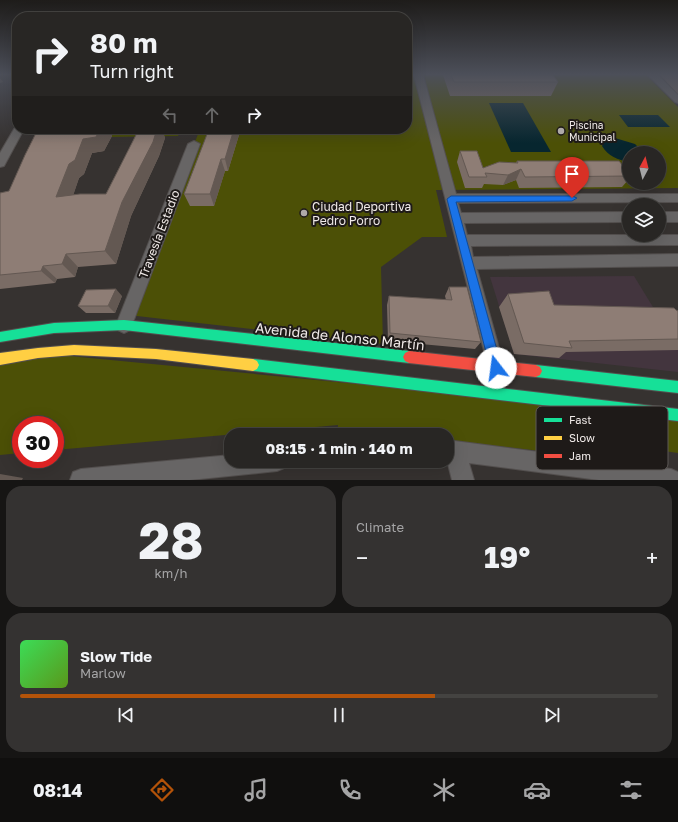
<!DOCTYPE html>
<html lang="en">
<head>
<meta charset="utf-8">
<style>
	body { margin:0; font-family:"Golos Text",sans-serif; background:#343231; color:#f1f3f6; height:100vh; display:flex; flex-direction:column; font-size:15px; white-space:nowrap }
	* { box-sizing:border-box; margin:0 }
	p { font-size:13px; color:#a5a5a6 }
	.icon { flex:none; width:22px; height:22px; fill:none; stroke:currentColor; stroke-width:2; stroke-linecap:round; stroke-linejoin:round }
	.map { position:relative; height:480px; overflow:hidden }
	.drawer { display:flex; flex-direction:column; gap:6px; padding:6px; background:#161514; flex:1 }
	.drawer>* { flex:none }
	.hud { position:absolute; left:12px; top:12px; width:400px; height:122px; border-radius:16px; box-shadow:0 4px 16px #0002,0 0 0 1px #444341; background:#282624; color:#f1f3f6; overflow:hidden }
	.needle { width:26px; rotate:7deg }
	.buttons { position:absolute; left:622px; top:146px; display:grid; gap:8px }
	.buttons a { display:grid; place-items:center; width:44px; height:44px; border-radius:50%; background:#282624; box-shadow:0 4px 16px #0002,0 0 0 1px #444341; font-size:20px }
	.speed { position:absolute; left:12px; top:416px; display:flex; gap:8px; font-size:20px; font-weight:700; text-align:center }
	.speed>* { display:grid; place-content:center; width:52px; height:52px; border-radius:50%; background:#282624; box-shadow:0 4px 16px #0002,0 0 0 1px #444341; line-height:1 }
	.speed .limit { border:6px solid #d22; background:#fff; color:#111 }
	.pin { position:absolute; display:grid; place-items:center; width:34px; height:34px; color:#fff; margin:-41px -17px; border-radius:50% 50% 50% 0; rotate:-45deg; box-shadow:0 0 4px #0007 }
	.pin .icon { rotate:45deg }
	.me { position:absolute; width:44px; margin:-22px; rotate:345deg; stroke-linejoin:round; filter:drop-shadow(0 0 3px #0008) }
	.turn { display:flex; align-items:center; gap:14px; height:84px; padding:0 12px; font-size:18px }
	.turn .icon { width:52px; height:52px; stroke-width:2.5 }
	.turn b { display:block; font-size:28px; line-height:34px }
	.lanes { display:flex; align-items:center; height:38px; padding:0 12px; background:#0003; justify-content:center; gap:20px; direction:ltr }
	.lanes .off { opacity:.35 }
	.big { font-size:30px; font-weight:700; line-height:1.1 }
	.drawer .card { flex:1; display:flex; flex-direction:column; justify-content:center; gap:6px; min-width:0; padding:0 14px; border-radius:16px; background:#343231 }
	.drawer .dial { align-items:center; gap:0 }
	.dial b { font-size:52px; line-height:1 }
	.song { display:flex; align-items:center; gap:12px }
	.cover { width:48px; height:48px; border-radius:6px; background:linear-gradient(135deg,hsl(130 70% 55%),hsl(90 70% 35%)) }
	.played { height:4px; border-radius:2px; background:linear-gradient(90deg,#b45309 65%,#444341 65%) }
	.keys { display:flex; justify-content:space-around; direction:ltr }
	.heat { display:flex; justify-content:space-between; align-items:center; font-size:22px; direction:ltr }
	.drawer .tiles { flex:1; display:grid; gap:6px; grid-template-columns:1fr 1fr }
	.card:last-child { grid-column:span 2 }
	.trip { position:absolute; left:224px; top:428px; width:230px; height:40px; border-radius:16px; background:#282624; box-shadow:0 4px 16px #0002,0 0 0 1px #444341; font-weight:700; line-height:40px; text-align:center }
	.dock { display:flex; height:64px; justify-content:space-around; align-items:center; background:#100f0e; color:#a5a5a6 }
	.dock .icon { width:28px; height:28px }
	.dock .selected { color:#b45309 }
	.dock b { font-size:18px; color:#f1f3f6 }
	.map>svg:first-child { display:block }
</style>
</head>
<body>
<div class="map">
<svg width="678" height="480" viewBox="0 0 678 480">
	<rect width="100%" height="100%" fill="#363230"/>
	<polygon fill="#43353e" points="634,276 678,348 678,372 514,354 490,277"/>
	<g fill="#4c5006" fill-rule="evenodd">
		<path d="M407,75H646L678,107V188L436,190L447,237H422L381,267L383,344L128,315L200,129H407ZM629,153H659V183H629Z"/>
		<polygon points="113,129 181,129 178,136 108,137"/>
		<polygon points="38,353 678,415 678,453 585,440 581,445 583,456 488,445 447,442 447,435 337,435 338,425 55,450 55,425 21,425 21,453 0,455 0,359"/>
	</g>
	<g fill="#07262f">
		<polygon points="489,103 523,103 551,152 511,152"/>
		<polygon points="619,115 658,115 670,127 628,127"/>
		<path d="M615,138L635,144L644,153H629V162C618,160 608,156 602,146L605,140Z"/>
	</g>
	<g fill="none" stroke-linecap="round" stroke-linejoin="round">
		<defs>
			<g id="street">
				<polygon points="414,75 423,75 456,194 678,194 678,202 458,203 461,213 629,212 629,222 464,223 467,235 678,235 678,245 471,246 473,257 678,254 678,266 477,269 506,373 503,379 497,382 491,379"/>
				<polygon points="648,75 658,75 678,95 678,103 675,102"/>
				<polygon points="17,126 17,129 24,129 4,166 0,167 0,153 14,129"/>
				<polygon points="194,141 200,144 132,325 130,330 124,333 118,330 116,325 188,144"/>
				<rect x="659" y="212" width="19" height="10"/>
				<polygon points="447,440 671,469 678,472 678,480 599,480 469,463 474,480 452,480 447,460"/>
				<polygon points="231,455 231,461 287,461 284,468 277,471 190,480 70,480 73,472 81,469"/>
			</g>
			<g id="fast">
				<polygon points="124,320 409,351 413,353 415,357 413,361 409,363 124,330 54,333 0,342 0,332 54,323"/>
				<polygon points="253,359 678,409 678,421 253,371 249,369 247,365 249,361"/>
				<polygon points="536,365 678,381 678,393 536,377 532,375 530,371 532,367"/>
			</g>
			<polygon id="slow" points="74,345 156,349 253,359 257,361 259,365 257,369 253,371 156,359 74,355 38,358 0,365 0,353 38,348"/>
			<polygon id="jam" points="409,351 536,365 540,367 542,371 540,375 536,377 409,363 405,361 403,357 405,353"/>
		</defs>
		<use href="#street" stroke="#534f4e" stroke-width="2"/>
		<use href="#fast" stroke="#534f4e" stroke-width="2"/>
		<use href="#slow" stroke="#534f4e" stroke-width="2"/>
		<use href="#jam" stroke="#534f4e" stroke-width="2"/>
		<use href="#street" fill="#676565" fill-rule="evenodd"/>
		<use href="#fast" fill="#16e098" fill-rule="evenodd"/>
		<use href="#slow" fill="#ffcf43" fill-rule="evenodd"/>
		<use href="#jam" fill="#f24e42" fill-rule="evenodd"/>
	</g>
	<g fill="#7a6c65">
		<polygon points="443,75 553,75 558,82 551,96 450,96"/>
		<polygon points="660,75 678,75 678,94"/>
		<polygon points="38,129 108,129 112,136 104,151 92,153 84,174 79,178 73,195 106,194 139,129 162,129 165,138 159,156 131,216 116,264 78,267 75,277 57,279 55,283 0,289 0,193 9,191"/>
		<polygon points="237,129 239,135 228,171 225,171 214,206 190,206 184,194"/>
		<polygon points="460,151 483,168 516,163 517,161 629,173 629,179 622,187 519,188 516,180 503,185 484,184 482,188 465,188 457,162"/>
		<polygon points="449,287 481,342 475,349 388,341 387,305 389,296 446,300 445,296"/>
		<polygon points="508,294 554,305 678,311 678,350 566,352 559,358 514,354 499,307"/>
		<polygon points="122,296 115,313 86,313 78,306"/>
	</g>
	<g fill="#635852">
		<polygon points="0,78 3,82 0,83"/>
		<polygon points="100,129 108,129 112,136 104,151 92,153 84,174 79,178 68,211 56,197 69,164 83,139"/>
		<polygon points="157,129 162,129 165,138 159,156 131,216 116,264 105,251 122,202"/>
		<polygon points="234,129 237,129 239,135 228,171 225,159"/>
		<polygon points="221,159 225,171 214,206 210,194"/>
		<polygon points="521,169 516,180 503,185 508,175"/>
		<polygon points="66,254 78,267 75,277 62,264"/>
		<polygon points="43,266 57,279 55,283 41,271"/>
		<polygon points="116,289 122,296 115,313 108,306"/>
		<polygon points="0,474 23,478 22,480 0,480"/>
	</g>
	<g fill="#8e7d75" stroke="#635852">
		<polygon points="451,75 553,75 558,82 454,82"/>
		<polygon points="38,129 100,129 96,137 83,139 75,160 69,164 56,197 80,194 106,194 139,129 157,129 153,142 122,202 105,251 66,254 62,264 43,266 41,271 0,275 0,193 9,191 25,155"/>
		<polygon points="209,129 234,129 225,159 221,159 210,194 184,194"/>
		<polygon points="460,151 477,151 483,168 499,162 518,163 517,161 619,161 629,173 629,176 525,177 521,169 508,175 485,173 487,177 469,177"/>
		<polygon points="449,287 467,287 481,342 390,333 389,296 452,300"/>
		<polygon points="116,289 108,306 78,306 86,290"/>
		<polygon points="549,291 554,305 674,308 676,310 678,311 678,339 569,341 572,348 524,343 508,294"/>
	</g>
	<linearGradient id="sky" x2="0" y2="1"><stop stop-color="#1e1c1a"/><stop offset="0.52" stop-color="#4c4f59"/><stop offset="1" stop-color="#4c4f59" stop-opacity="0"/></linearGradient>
	<rect width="678" height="143" fill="url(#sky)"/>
	<polygon fill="#1a73e8" stroke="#114b97" points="451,196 572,196 577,198 572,201 456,202 502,368 500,372 496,373 492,372 490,368 447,199"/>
	<g fill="#afaaa8" stroke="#1e1a18" stroke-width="1.5">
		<circle cx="561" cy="131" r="4"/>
		<circle cx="304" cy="213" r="4"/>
	</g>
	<g text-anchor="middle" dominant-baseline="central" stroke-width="4" stroke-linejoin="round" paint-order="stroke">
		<g font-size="10" fill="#f0eae8" stroke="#1e1a18" text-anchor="start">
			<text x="569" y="125">Piscina<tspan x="569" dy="12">Municipal</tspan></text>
		</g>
		<g font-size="12" fill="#f0eae8" stroke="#1e1a18" text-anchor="start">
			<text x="312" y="206">Ciudad Deportiva<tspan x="312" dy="14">Pedro Porro</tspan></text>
		</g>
		<g font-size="12" fill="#f0eae8" stroke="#1e1a18">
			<text transform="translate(159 234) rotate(-69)">Travesía Estadio</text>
		</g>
		<g font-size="14" fill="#f0eae8" stroke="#1e1a18">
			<text transform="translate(340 336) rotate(6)">Avenida de Alonso Martín</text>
		</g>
	</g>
	<rect x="536" y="406" width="132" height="64" rx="6" fill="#1e1a18" stroke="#5d5856" stroke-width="1"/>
	<rect x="544" y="418" width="18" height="4" fill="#16e098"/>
	<rect x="544" y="436" width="18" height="4" fill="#ffcf43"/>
	<rect x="544" y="454" width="18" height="4" fill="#f24e42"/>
	<g font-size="11" fill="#f0eae8">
		<text x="569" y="424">Fast</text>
		<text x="569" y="442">Slow</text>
		<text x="569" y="460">Jam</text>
	</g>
</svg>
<div class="buttons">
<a><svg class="needle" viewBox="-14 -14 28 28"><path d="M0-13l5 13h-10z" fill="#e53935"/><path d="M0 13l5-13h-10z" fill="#a5a5a6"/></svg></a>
<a><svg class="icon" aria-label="layers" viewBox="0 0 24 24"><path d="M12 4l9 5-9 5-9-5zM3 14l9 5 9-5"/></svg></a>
</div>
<div class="speed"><div class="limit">30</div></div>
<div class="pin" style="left:572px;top:198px;background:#d93025"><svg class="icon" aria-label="arrive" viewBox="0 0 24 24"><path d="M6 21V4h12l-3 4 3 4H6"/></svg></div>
<svg class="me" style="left:496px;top:368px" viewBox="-20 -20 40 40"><circle r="19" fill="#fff"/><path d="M0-13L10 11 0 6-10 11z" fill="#1a73e8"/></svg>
<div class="trip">08:15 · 1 min · 140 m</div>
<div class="hud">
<div class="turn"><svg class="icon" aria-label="right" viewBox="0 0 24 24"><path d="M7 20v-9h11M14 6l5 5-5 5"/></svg><div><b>80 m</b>Turn right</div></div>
<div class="lanes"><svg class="icon off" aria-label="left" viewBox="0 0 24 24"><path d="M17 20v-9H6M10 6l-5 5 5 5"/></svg><svg class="icon off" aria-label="ahead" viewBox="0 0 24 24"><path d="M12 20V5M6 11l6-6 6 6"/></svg><svg class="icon" aria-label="right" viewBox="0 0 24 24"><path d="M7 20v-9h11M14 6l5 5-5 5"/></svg></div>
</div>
</div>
<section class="drawer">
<div class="tiles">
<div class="card dial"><b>28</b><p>km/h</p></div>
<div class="card"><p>Climate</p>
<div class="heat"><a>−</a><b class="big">19°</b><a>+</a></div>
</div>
<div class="card">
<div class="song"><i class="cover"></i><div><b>Slow Tide</b><p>Marlow</p></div></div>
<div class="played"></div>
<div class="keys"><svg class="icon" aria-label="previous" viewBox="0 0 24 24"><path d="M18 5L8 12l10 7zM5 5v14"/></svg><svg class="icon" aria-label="pause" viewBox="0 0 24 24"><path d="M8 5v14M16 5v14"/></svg><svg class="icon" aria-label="next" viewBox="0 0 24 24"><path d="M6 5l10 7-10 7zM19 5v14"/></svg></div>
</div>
</div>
</section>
<nav class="dock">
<b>08:14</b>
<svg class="icon selected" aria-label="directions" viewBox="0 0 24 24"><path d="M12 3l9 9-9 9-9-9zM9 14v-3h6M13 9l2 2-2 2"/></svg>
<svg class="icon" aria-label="music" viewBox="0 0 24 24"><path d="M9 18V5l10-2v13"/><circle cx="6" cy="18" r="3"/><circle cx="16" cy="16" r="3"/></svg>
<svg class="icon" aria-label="phone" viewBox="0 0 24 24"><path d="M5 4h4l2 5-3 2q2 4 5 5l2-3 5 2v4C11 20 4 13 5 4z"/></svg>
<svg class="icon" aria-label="climate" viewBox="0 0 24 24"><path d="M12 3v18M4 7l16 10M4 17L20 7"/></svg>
<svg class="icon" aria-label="car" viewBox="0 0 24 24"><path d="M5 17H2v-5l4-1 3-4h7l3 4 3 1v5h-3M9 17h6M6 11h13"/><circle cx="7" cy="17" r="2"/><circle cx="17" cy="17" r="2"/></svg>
<svg class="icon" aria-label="filters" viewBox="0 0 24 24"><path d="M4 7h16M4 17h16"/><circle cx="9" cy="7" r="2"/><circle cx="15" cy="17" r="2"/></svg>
</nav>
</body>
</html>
